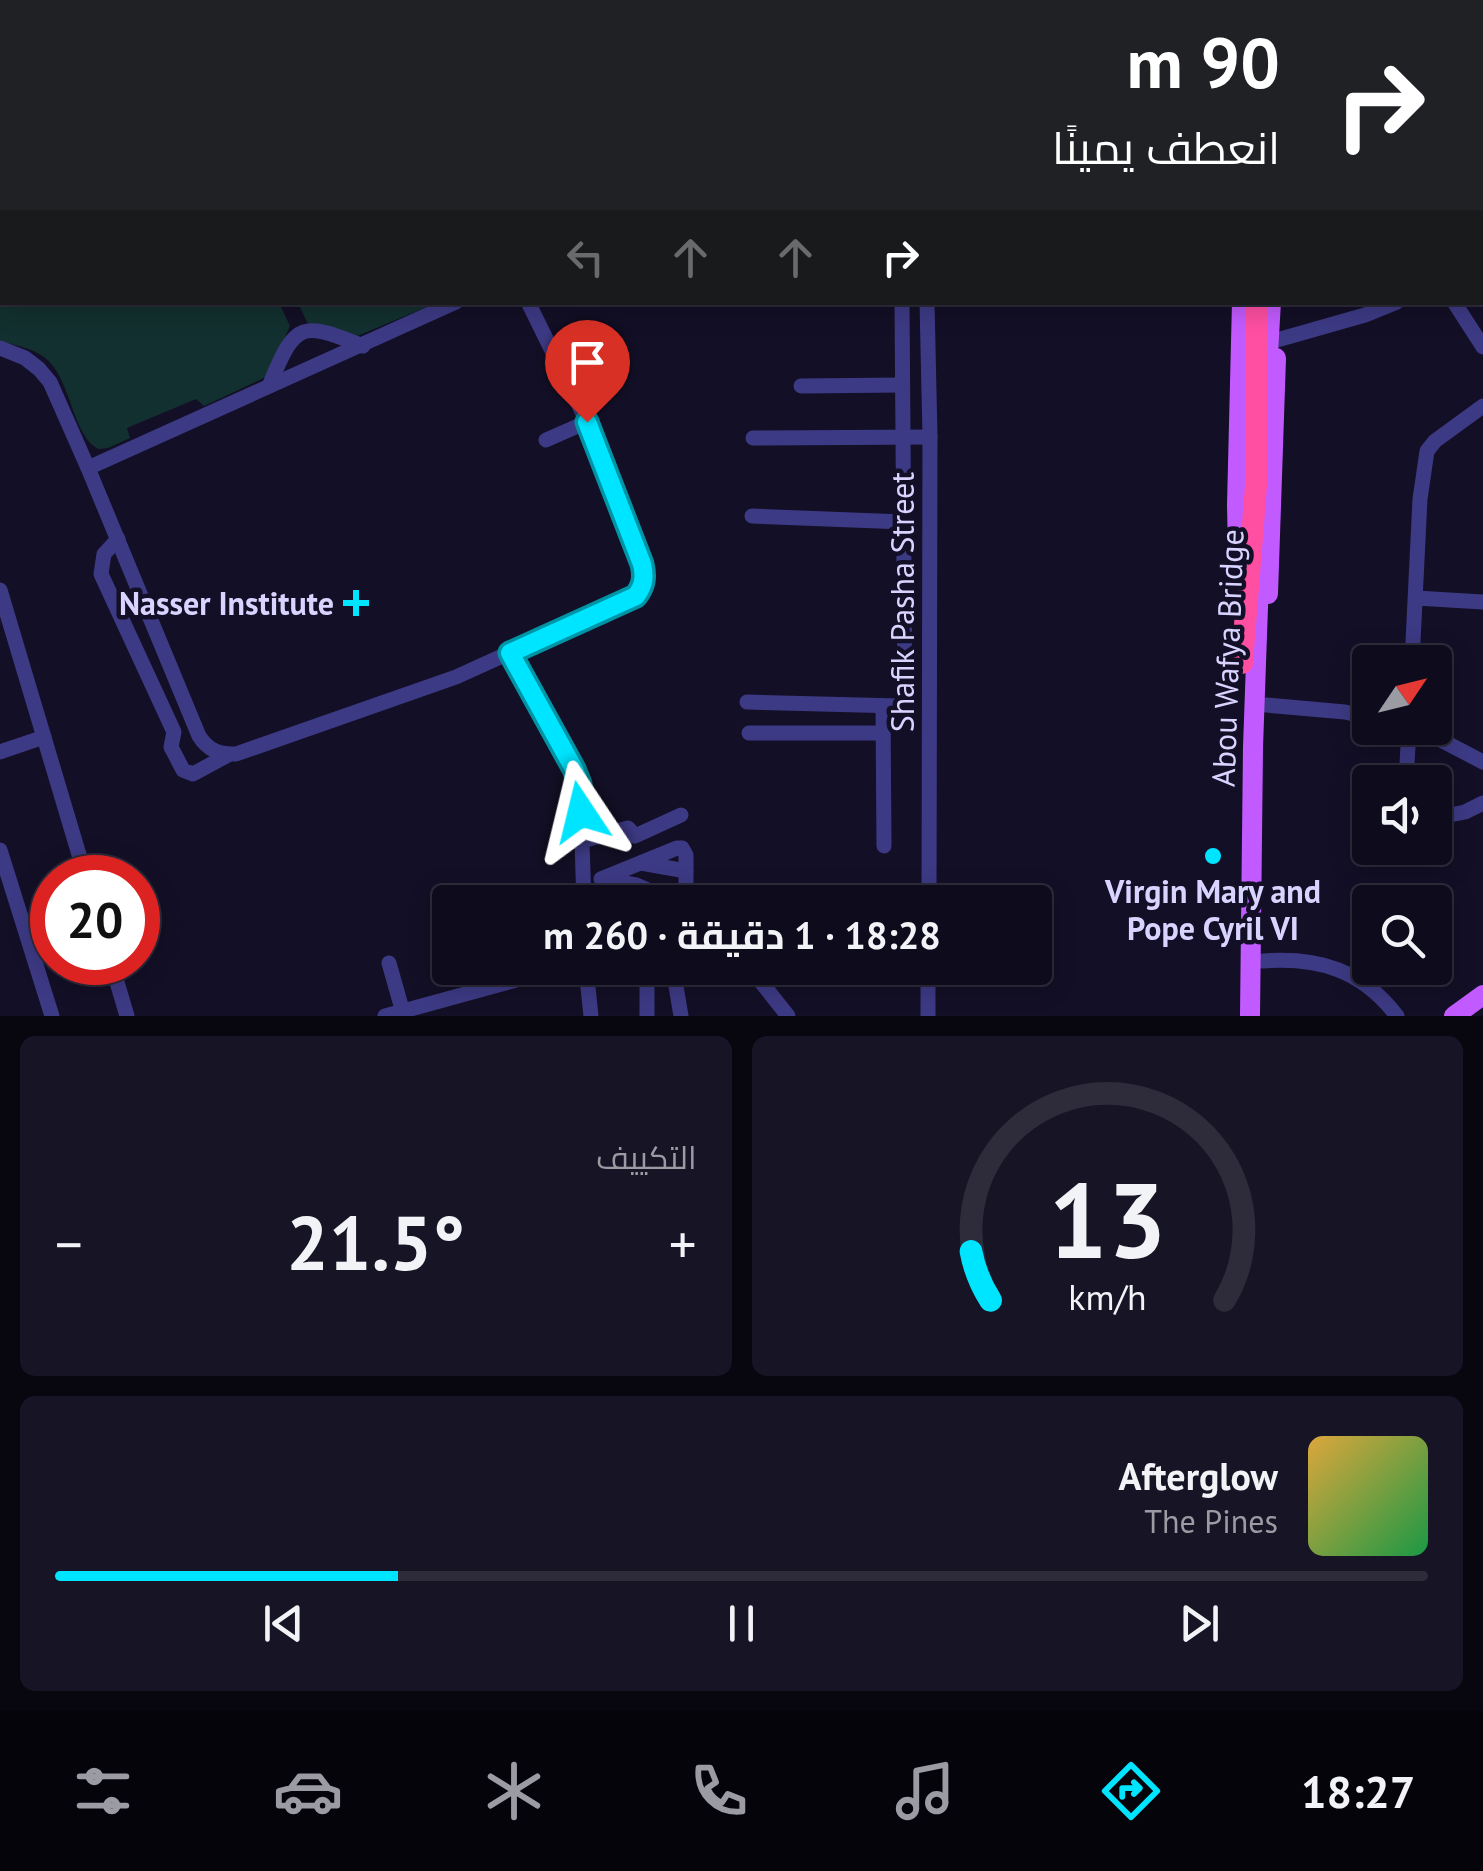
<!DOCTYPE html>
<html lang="ar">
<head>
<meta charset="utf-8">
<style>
	body { margin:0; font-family:"PT Sans",Cairo,sans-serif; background:#171425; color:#f1f3f6; direction:rtl; height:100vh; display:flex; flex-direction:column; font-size:38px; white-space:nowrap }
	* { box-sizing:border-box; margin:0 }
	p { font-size:32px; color:#9b9ba3 }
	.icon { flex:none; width:55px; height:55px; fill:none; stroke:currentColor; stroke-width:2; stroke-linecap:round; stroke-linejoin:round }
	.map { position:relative; height:1016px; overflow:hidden; direction:ltr }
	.panel { display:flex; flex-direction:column; gap:20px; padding:20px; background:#08060f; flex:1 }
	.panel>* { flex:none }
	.banner { position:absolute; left:0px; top:0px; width:1485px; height:305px; box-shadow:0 5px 25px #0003,0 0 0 2px #2e2b3b; direction:rtl; background:#202124; color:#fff; overflow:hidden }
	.needle { width:65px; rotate:55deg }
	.tools { position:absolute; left:1352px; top:645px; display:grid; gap:20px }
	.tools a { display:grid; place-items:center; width:100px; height:100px; border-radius:10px; background:#0e0b1c; box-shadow:0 5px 25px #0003,0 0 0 2px #2e2b3b; font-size:50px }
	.speed { position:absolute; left:30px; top:855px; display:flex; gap:20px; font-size:50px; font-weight:700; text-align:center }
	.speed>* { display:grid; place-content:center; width:130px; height:130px; border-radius:50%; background:#0e0b1c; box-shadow:0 5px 25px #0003,0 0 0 2px #2e2b3b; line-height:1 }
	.speed .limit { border:15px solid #d22; background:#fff; color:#111 }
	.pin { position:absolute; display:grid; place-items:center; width:85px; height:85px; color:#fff; margin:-102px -42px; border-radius:50% 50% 50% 0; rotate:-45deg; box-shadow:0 0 10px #0007 }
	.pin .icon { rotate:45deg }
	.me { position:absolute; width:110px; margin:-55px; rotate:350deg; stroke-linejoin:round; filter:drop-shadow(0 0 8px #0008) }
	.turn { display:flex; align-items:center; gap:35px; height:210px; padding:0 40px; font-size:45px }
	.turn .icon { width:130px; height:130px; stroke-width:2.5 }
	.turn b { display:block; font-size:70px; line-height:85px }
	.lanes { display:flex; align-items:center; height:95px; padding:0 40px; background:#0003; justify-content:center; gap:50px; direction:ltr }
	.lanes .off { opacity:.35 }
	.big { font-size:75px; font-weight:700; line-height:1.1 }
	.panel .tile { flex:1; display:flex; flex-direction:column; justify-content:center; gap:15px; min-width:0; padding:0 35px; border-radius:15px; background:#171425 }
	.panel .dial { align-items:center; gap:0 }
	.dial svg { height:260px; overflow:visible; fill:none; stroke:#2e2b3b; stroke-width:7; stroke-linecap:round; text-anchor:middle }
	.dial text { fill:#f1f3f6; stroke:none }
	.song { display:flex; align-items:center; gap:30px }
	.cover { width:120px; height:120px; border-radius:15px; background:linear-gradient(135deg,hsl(40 70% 55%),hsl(140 70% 35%)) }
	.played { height:10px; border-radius:5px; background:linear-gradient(90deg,#00e5ff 25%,#2e2b3b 25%) }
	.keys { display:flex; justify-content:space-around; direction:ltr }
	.heat { display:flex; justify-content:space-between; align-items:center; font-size:55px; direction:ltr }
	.panel .tiles { flex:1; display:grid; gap:20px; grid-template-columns:1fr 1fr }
	.tile:last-child { grid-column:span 2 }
	.trip { position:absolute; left:432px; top:885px; width:620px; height:100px; border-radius:10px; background:#0e0b1c; box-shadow:0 5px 25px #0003,0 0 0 2px #2e2b3b; font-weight:700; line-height:100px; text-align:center; direction:rtl }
	.tab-bar { display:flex; height:160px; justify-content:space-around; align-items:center; background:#06040b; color:#9b9ba3 }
	.tab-bar .icon { width:70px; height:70px }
	.tab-bar .current { color:#00e5ff }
	.tab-bar b { font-size:45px; color:#f1f3f6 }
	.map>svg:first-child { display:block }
</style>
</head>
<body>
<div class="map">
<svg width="1483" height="1016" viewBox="0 0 1483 1016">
	<rect width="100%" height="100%" fill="#130f26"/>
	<g fill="#12302f">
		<path d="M2,278V302L279,303L290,326L268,376L204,406L196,399L127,428L130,438L108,448L99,449C72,437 71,376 44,357C32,348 14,345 0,341V279Z"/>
		<polygon points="298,303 436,303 355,337 308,324"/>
	</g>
	<polygon fill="#0c2248" points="0,0 1002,0 984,2 2,2 2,174 0,175"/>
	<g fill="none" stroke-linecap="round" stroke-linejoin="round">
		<g stroke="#2fb8b0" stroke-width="2.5" stroke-dasharray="5 8" stroke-linecap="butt">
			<polyline points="0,180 2,180"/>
			<polyline points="0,194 2,194"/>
		</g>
		<g stroke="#3d3a85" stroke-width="15">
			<polyline points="1482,234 1483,233"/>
			<polyline points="927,302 930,437 929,902"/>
			<polyline points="1454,302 1483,347"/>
			<polyline points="1277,340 1365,315 1397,302"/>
			<path d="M0,348L25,358L39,369L50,382L88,468L199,736C208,750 219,755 236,754L456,677L635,596C644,585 645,577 642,564L587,422L528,302"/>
			<path d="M270,384C296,320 302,322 363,346"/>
			<polyline points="801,386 902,385"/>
			<polyline points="753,438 930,437"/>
			<polyline points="546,440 587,422"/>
			<polyline points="88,468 456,302"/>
			<polyline points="752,516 904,522"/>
			<polyline points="118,539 104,554 101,574 174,732 171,747 183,770 193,774 228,755"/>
			<polyline points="0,590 86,878"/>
			<polyline points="1416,598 1483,602"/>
			<polyline points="511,653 571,761 580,784 584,902"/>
			<polyline points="1412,662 1420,499 1427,451 1435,441 1483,406"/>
			<polyline points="747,702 899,706 905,702 902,302"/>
			<polyline points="1266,705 1345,712 1370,718"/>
			<polyline points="883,706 884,846"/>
			<polyline points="1408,728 1437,738 1483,762"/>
			<polyline points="749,733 883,733"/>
			<polyline points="0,752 44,737"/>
			<polyline points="1406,782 1409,728"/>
			<polyline points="1435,818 1465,812 1483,803"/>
			<polyline points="582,841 628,828 635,836 681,815"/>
			<polyline points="0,850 52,1016"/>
			<polyline points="641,863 686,871"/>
			<polyline points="601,879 677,848 682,848 686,855 686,902"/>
			<polyline points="602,879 636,885 676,902"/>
			<path d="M1263,961C1319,957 1362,970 1397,1016"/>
			<polyline points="111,962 127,1016"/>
			<polyline points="389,963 404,1016"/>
			<polyline points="586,968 591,1016"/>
			<polyline points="647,968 647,1016"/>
			<polyline points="673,968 681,1016"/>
			<polyline points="750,968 788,1016"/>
			<polyline points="385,1016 560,968"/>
			<polyline points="928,1016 928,968"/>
		</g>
		<g stroke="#c25bff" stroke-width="20">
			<polyline points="1249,0 1250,2"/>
			<polyline points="1315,2 1329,0"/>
			<polyline points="1482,127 1483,127"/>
			<polyline points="1267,370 1271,302"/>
			<polyline points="1268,594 1276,358"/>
			<polyline points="1239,600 1237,505 1242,302"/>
			<polyline points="1250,1016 1253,747 1259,579"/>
			<polyline points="1454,1016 1483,995"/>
		</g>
		<g stroke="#ff4fa3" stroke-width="22">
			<polyline points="1209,0 1209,2"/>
			<polyline points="1281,0 1284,2"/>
			<polyline points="1354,0 1358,2"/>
			<polyline points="1424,0 1434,2"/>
			<polyline points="1142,2 1145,0"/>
			<polyline points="1482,5 1483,5"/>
			<polyline points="1482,56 1483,57"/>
			<polyline points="1482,88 1483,88"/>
			<polyline points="1482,106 1483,106"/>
			<polyline points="0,222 2,222"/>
			<polyline points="0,247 2,247"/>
			<polyline points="1242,663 1257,473 1257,302"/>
		</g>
	</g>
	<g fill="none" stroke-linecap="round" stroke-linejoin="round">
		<defs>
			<path id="route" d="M581,812L580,784L574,769L510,653L636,596C644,585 645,577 642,564L587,422"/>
		</defs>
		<use href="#route" stroke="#0095a6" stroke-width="25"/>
		<use href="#route" stroke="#00e5ff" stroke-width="18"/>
	</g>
	<g fill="#00e5ff" stroke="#130f26" stroke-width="4">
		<path d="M351 588h10v10h10v10h-10v10h-10v-10h-10v-10h10z"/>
		<circle cx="1213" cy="856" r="10"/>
	</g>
	<g text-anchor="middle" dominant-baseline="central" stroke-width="9" stroke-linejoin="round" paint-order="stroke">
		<g font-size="32" fill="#d9d4ff" stroke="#130f26">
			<text transform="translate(902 602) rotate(-90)">Shafik Pasha Street</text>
			<text transform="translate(1227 658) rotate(-88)">Abou Wafya Bridge</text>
		</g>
		<g font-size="32" font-weight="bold" fill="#d9d4ff" stroke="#130f26" text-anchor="end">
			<text x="334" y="603">Nasser Institute</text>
			<text x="1213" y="891" text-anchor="middle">Virgin Mary and<tspan x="1213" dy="37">Pope Cyril VI</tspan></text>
		</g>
	</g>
</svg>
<div class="tools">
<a><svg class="needle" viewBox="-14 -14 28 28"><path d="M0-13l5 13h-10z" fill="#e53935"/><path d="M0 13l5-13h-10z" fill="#9b9ba3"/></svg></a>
<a><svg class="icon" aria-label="sound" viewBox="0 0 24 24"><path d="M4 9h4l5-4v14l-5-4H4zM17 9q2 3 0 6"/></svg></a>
<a><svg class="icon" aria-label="search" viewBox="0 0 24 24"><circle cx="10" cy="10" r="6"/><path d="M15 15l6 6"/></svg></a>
</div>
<div class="speed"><div class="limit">20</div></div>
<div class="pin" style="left:587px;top:422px;background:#d93025"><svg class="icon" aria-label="arrive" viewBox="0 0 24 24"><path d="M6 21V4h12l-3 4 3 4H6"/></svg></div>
<svg class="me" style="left:581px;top:812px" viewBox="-20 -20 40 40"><path d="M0-17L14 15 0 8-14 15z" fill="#00e5ff" stroke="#fff" stroke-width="4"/></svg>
<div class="trip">18:28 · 1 دقيقة · 260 m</div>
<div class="banner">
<div class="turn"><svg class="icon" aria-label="right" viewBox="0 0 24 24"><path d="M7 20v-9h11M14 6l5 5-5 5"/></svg><div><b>90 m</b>انعطف يمينًا</div></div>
<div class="lanes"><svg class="icon off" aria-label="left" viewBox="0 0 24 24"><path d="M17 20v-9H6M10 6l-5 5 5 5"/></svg><svg class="icon off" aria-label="ahead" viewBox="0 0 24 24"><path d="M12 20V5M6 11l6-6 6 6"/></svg><svg class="icon off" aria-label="ahead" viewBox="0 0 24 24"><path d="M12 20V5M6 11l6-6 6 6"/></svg><svg class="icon" aria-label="right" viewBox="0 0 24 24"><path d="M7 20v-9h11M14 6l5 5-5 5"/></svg></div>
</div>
</div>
<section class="panel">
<div class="tiles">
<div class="tile dial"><svg viewBox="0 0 100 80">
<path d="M14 69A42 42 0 1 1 86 69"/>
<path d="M14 69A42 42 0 0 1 8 54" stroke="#00e5ff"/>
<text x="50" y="56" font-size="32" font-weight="700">13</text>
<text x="50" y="72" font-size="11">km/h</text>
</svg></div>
<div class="tile"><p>التكييف</p>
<div class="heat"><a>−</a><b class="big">21.5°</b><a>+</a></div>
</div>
<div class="tile">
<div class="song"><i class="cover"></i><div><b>Afterglow</b><p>The Pines</p></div></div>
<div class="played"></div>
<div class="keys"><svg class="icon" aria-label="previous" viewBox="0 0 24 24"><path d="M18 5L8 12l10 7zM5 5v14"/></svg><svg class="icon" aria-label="pause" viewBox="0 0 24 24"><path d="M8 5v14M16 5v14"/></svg><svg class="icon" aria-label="next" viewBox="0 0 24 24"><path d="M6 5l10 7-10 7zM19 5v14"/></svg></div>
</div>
</div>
</section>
<nav class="tab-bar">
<b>18:27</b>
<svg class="icon current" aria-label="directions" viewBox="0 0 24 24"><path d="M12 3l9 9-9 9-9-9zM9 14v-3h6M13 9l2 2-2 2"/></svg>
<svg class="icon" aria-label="music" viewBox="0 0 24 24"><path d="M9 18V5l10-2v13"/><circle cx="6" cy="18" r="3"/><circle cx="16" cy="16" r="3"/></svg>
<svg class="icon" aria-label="phone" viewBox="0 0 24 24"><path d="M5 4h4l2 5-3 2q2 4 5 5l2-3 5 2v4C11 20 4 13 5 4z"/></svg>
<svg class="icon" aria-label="climate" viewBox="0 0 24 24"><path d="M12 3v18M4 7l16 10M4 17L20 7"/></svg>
<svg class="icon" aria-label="car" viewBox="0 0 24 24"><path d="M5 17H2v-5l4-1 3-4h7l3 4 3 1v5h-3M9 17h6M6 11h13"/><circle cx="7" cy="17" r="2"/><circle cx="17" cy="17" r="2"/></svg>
<svg class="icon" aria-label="filters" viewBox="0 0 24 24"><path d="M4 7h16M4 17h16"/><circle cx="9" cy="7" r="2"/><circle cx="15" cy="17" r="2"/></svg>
</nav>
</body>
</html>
